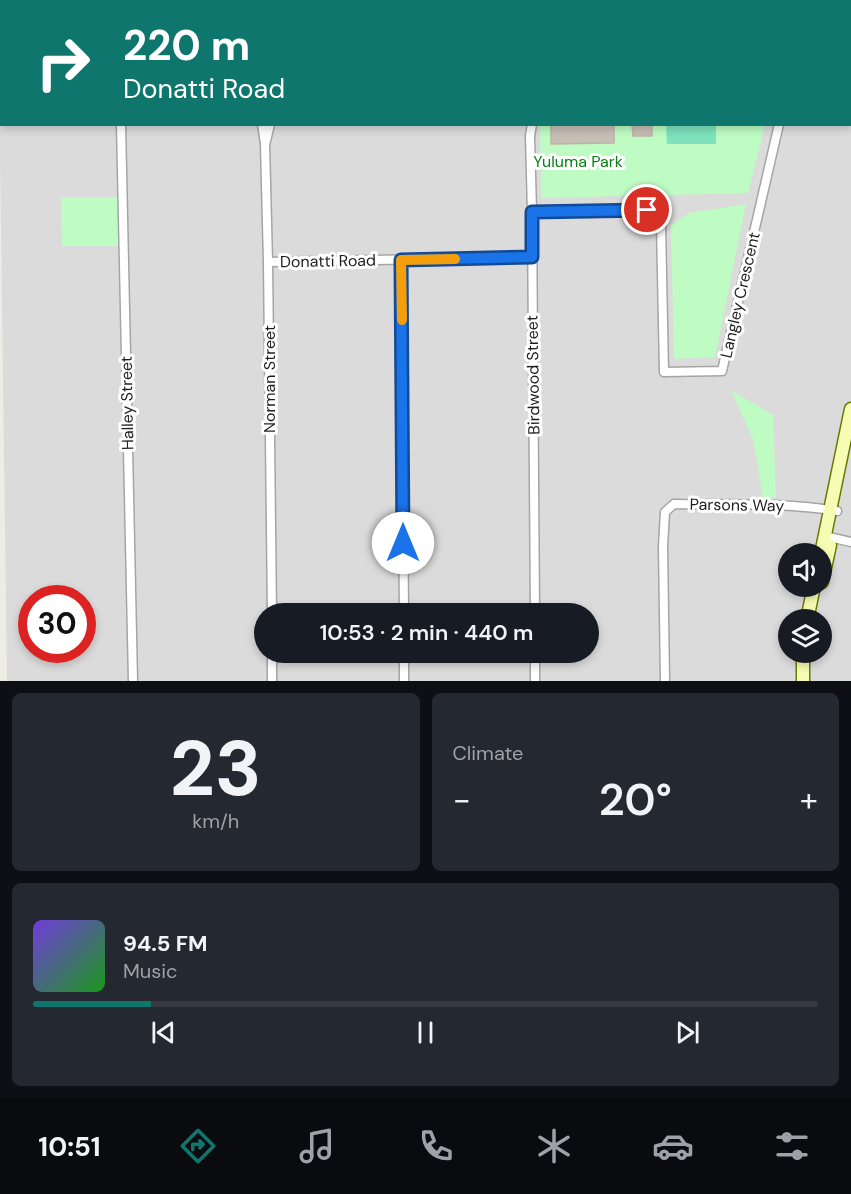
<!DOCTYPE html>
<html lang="en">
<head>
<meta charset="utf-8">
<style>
	body { margin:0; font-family:"DM Sans",sans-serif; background:#242831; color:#f1f3f6; height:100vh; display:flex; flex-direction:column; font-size:22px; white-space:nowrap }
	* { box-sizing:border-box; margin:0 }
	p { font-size:20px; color:#9ea1a6 }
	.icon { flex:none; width:33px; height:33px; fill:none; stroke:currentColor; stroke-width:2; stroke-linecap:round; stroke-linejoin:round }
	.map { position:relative; height:681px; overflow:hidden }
	.side { display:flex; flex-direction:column; gap:12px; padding:12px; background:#0d0f14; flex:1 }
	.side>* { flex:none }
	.banner { position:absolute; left:0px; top:0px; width:852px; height:126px; box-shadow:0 3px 9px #0003; background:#0f766e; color:#fff; overflow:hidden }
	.fabs { position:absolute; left:778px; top:543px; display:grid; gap:12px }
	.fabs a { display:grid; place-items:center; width:54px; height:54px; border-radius:50%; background:#171b24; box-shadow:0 3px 9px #0003; font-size:30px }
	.speed { position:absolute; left:18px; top:585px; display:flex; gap:12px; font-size:30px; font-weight:700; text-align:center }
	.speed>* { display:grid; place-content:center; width:78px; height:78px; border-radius:50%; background:#171b24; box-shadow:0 3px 9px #0003; line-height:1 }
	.speed .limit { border:9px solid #d22; background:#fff; color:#111 }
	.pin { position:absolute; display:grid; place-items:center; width:51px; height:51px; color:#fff; margin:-26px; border:3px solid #fff; border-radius:50%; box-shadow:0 2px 6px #0007 }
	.me { position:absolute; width:66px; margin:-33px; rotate:0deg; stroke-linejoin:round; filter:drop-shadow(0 0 4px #0008) }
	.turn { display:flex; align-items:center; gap:21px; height:126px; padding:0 24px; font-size:27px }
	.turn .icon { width:78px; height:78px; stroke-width:2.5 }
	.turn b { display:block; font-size:42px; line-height:51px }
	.big { font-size:45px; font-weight:600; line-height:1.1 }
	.side .card { flex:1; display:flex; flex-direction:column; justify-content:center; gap:9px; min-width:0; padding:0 21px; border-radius:9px; background:#242831 }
	.side .dial { align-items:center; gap:0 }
	.dial b { font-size:78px; line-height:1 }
	.song { display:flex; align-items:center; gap:18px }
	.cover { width:72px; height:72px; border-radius:9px; background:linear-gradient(135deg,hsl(260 70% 55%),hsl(120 70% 35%)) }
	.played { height:6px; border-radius:3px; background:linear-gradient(90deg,#0f766e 15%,#363941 15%) }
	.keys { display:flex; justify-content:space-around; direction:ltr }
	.heat { display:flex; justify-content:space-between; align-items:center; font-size:33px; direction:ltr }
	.side .tiles { flex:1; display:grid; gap:12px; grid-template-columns:1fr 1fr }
	.card:last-child { grid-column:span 2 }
	.trip { position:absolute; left:254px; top:603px; width:345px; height:60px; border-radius:30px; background:#171b24; box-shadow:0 3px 9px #0003; font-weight:600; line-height:60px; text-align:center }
	.tabs { display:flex; height:96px; justify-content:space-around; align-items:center; background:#090b0e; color:#9ea1a6 }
	.tabs .icon { width:42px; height:42px }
	.tabs .current { color:#0f766e }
	.tabs b { font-size:27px; color:#f1f3f6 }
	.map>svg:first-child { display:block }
</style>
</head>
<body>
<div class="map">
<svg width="851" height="681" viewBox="0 0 851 681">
	<rect width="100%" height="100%" fill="#efece3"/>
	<path fill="#dcdbdb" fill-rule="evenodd" d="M0,0H851V681H7L0,156ZM2,2H850V124H2ZM789,554H822V586H789ZM32,598H82V650H32ZM264,614H588V652H264ZM789,620H822V652H789Z"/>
	<g fill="#befcc4">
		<polygon points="539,0 785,0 786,1 539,2"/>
		<polygon points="540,125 765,125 748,193 541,198"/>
		<polygon points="61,197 123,197 120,246 62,246"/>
		<polygon points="746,204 715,357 676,359 674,357 671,225 689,213"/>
		<polygon points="731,390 773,415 776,498 763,498 753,439"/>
	</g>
	<polygon fill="#7de2bd" points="666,125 716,125 716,144 667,144"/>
	<g fill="#c7beb6" stroke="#c2b2a5" stroke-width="1.5">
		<polygon points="551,124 614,124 614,143 551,144"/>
		<polygon points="632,124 652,124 652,136 633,136"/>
	</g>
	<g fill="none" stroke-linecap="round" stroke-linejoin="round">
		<defs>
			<g id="minor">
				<polyline points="803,0 803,2"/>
				<polyline points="266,2 266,0"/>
				<polyline points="121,124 133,681"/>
				<polyline points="262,124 265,144 268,262 272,614"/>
				<polyline points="532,124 530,136 532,212 535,614"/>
				<polyline points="266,141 270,124"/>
				<polyline points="532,212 647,210 661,225 664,372 722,371 779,124"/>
				<polyline points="401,260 404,614"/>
				<polyline points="268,262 532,257"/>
				<polyline points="825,536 851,542"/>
				<polyline points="272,652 272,681"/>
				<polyline points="404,652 404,681"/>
				<polyline points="535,652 535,681"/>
				<path d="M665,681L663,546L665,512L674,504C728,505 783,502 837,511"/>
			</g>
			<g id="tertiary">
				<polyline points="528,0 528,2"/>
				<polyline points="0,102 2,101"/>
				<polyline points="0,112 2,112"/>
			</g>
			<g id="secondary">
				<polyline points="821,554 851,409"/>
				<polyline points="822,582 830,545"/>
				<polyline points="807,620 814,586"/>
				<polyline points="803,681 803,652"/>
			</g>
		</defs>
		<use href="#minor" stroke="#a5a5a5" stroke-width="11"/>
		<use href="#tertiary" stroke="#a5a5a5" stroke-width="14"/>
		<use href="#secondary" stroke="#6a7900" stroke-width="15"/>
		<use href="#minor" stroke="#fff" stroke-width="8"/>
		<use href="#tertiary" stroke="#fff" stroke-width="10"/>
		<use href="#secondary" stroke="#f7fcb4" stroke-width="12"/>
	</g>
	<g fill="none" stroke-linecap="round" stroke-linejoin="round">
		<defs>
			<polyline id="route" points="403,543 401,260 532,257 532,212 647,210"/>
		</defs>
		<use href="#route" stroke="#114b97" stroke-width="15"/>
		<use href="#route" stroke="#1a73e8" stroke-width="10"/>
		<polyline stroke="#f59e0b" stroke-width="10" points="402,320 401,260 455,259"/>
	</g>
	<g text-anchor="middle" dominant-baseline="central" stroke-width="6" stroke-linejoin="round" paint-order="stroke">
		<g font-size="16" fill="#068113" stroke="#fff">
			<text x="578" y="161">Yuluma Park</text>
		</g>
		<g font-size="16" fill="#1e1e1e" stroke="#fff">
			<text transform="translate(328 261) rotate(-1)">Donatti Road</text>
			<text transform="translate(740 295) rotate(-77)">Langley Crescent</text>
			<text transform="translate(533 375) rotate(-91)">Birdwood Street</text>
			<text transform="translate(269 379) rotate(-90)">Norman Street</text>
			<text transform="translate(127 403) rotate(-91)">Halley Street</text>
			<text transform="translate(737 505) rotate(1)">Parsons Way</text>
		</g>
	</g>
</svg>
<div class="fabs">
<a><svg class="icon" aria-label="sound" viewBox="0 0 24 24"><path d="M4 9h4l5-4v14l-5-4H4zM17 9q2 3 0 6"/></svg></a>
<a><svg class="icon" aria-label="layers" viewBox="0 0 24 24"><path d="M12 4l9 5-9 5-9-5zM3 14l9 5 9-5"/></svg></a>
</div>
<div class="speed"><div class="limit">30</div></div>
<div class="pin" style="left:647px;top:210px;background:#d93025"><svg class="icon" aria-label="arrive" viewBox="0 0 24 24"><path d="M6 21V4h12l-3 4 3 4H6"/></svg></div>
<svg class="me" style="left:403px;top:543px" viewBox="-20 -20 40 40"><circle r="19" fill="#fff"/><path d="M0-13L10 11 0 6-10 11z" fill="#1a73e8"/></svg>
<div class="trip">10:53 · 2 min · 440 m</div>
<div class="banner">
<div class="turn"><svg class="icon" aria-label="right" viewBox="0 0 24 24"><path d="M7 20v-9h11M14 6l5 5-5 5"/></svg><div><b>220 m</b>Donatti Road</div></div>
</div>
</div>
<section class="side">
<div class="tiles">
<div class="card dial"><b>23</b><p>km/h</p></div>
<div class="card"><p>Climate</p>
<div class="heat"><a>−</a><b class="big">20°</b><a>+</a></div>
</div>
<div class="card">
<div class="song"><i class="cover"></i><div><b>94.5 FM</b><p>Music</p></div></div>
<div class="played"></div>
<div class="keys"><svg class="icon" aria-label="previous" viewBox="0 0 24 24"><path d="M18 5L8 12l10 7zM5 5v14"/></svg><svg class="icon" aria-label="pause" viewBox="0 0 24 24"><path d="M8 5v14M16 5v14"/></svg><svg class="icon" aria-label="next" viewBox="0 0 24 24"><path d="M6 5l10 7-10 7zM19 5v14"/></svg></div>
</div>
</div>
</section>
<nav class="tabs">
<b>10:51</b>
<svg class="icon current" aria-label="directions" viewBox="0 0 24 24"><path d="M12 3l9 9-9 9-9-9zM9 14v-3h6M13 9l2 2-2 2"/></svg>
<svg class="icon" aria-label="music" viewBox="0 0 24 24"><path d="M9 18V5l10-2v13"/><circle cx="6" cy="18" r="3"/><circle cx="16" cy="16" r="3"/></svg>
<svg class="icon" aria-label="phone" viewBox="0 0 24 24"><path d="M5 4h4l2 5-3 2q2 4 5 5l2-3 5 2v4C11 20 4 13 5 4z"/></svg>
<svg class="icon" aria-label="climate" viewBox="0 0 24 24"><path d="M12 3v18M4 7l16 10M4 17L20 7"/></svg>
<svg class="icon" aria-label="car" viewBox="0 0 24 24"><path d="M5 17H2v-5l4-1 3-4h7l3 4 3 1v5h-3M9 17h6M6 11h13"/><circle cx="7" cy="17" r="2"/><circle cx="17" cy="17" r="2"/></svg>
<svg class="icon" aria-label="filters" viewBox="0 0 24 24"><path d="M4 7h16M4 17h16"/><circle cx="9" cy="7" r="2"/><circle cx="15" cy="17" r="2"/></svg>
</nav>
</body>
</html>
